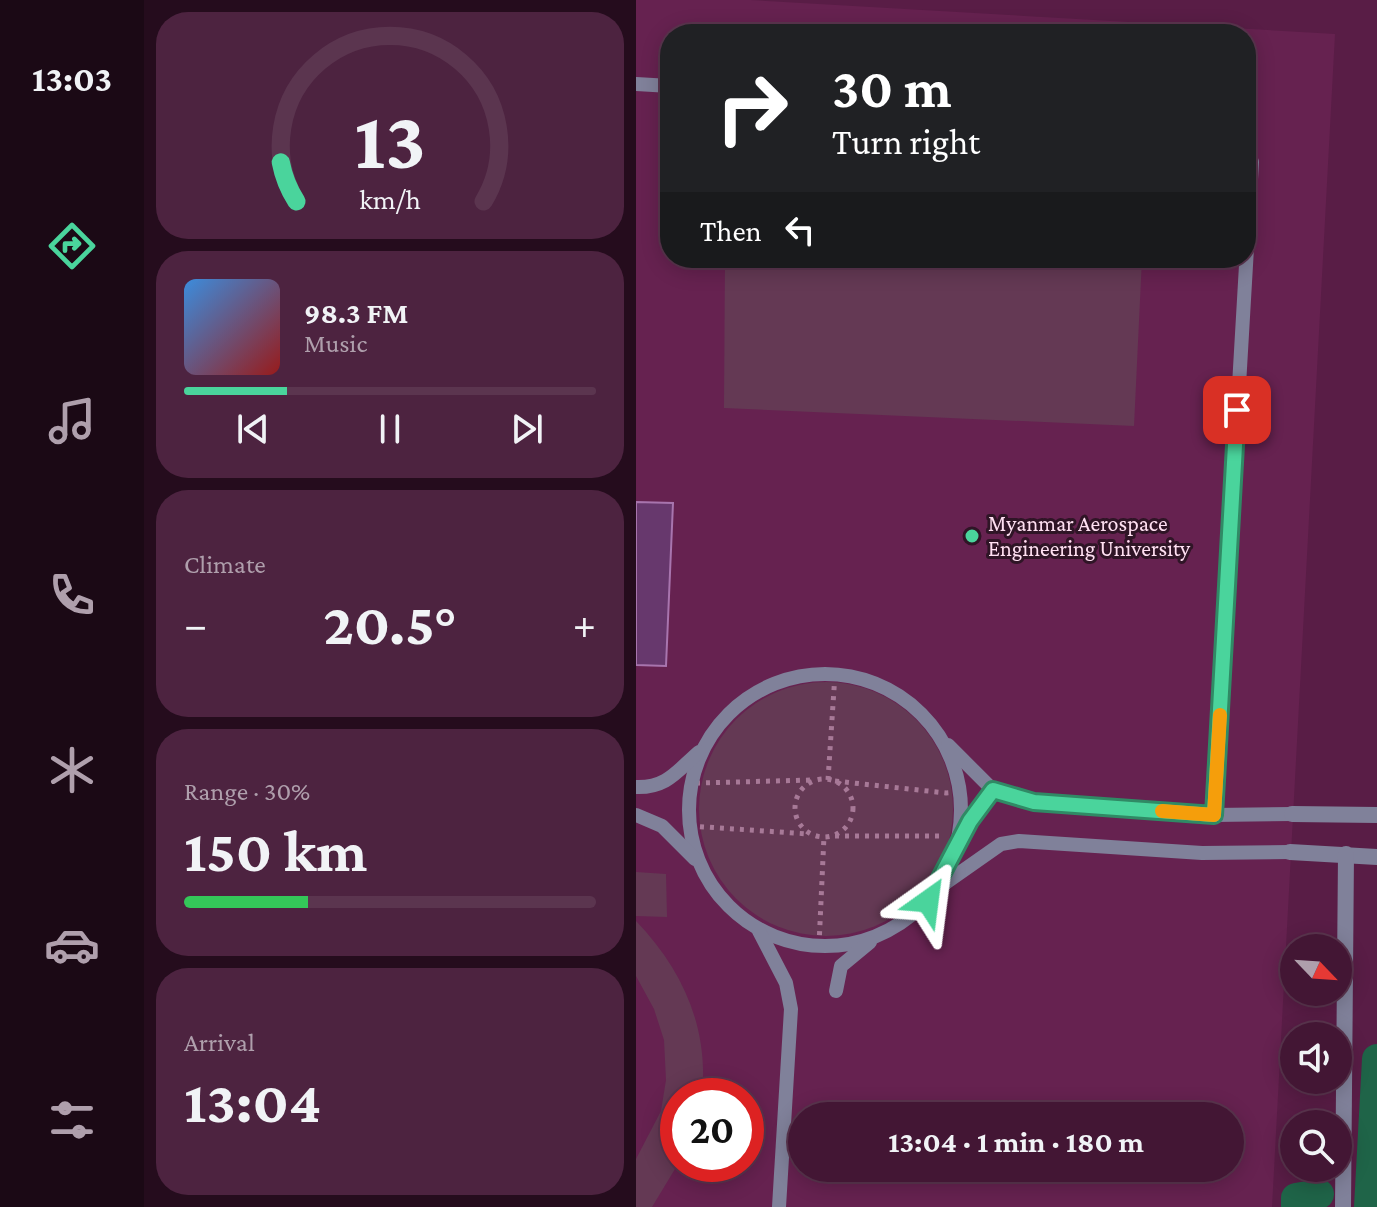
<!DOCTYPE html>
<html lang="en">
<head>
<meta charset="utf-8">
<style>
	body { margin:0; font-family:"Crimson Pro",serif; background:#4d2340; color:#f1f3f6; height:100vh; display:flex; flex-direction:column; font-size:30px; white-space:nowrap }
	* { box-sizing:border-box; margin:0 }
	p { font-size:26px; color:#af9fac }
	.icon { flex:none; width:44px; height:44px; fill:none; stroke:currentColor; stroke-width:2; stroke-linecap:round; stroke-linejoin:round }
	.map { position:relative; flex:1; overflow:hidden }
	.drawer { display:flex; flex-direction:column; gap:12px; padding:12px; background:#250c1d; width:492px }
	.drawer>* { flex:none }
	.hud { position:absolute; left:24px; top:24px; width:596px; height:244px; border-radius:32px; box-shadow:0 4px 20px #0003,0 0 0 2px #5b354f; background:#202124; color:#fff; overflow:hidden }
	.needle { width:52px; rotate:115deg }
	.fabs { position:absolute; left:644px; top:934px; display:grid; gap:16px }
	.fabs a { display:grid; place-items:center; width:72px; height:72px; border-radius:50%; background:#431634; box-shadow:0 4px 20px #0003,0 0 0 2px #5b354f; font-size:40px }
	.speed { position:absolute; left:24px; top:1078px; display:flex; gap:16px; font-size:40px; font-weight:700; text-align:center }
	.speed>* { display:grid; place-content:center; width:104px; height:104px; border-radius:50%; background:#431634; box-shadow:0 4px 20px #0003,0 0 0 2px #5b354f; line-height:1 }
	.speed .limit { border:12px solid #d22; background:#fff; color:#111 }
	.pin { position:absolute; display:grid; place-items:center; width:68px; height:68px; color:#fff; margin:-34px; border-radius:16px; box-shadow:0 4px 12px #0006 }
	.me { position:absolute; width:88px; margin:-44px; rotate:31deg; stroke-linejoin:round; filter:drop-shadow(0 0 6px #0008) }
	.turn { display:flex; align-items:center; gap:28px; height:168px; padding:0 40px; font-size:36px }
	.turn .icon { width:104px; height:104px; stroke-width:2.5 }
	.turn b { display:block; font-size:56px; line-height:68px }
	.then { display:flex; align-items:center; height:76px; padding:0 40px; background:#0003; gap:16px; font-size:30px }
	.big { font-size:60px; font-weight:700; line-height:1.1 }
	.drawer .card { flex:1; display:flex; flex-direction:column; justify-content:center; gap:12px; min-width:0; padding:0 28px; border-radius:32px; background:#4d2340 }
	.drawer .dial { align-items:center; gap:0 }
	.dial svg { height:208px; overflow:visible; fill:none; stroke:#5b354f; stroke-width:7; stroke-linecap:round; text-anchor:middle }
	.dial text { fill:#f1f3f6; stroke:none }
	.song { display:flex; align-items:center; gap:24px }
	.cover { width:96px; height:96px; border-radius:12px; background:linear-gradient(135deg,hsl(210 70% 55%),hsl(0 70% 35%)) }
	.played { height:8px; border-radius:4px; background:linear-gradient(90deg,#4ad49c 25%,#5b354f 25%) }
	.keys { display:flex; justify-content:space-around; direction:ltr }
	.heat { display:flex; justify-content:space-between; align-items:center; font-size:44px; direction:ltr }
	.charge { height:12px; border-radius:6px; background:linear-gradient(90deg,#34c759 30%,#5b354f 0) }
	.trip { position:absolute; left:152px; top:1102px; width:456px; height:80px; border-radius:40px; background:#431634; box-shadow:0 4px 20px #0003,0 0 0 2px #5b354f; font-weight:700; line-height:80px; text-align:center }
	main { display:flex; flex:1; min-height:0 }
	.tab-bar { display:flex; flex-direction:column; width:144px; justify-content:space-around; align-items:center; background:#1b0915; color:#af9fac }
	.tab-bar .icon { width:56px; height:56px }
	.tab-bar .active { color:#4ad49c }
	.tab-bar b { font-size:36px; color:#f1f3f6 }
	.map>svg:first-child { display:block }
</style>
</head>
<body>
<main>
<nav class="tab-bar">
<b>13:03</b>
<svg class="icon active" aria-label="directions" viewBox="0 0 24 24"><path d="M12 3l9 9-9 9-9-9zM9 14v-3h6M13 9l2 2-2 2"/></svg>
<svg class="icon" aria-label="music" viewBox="0 0 24 24"><path d="M9 18V5l10-2v13"/><circle cx="6" cy="18" r="3"/><circle cx="16" cy="16" r="3"/></svg>
<svg class="icon" aria-label="phone" viewBox="0 0 24 24"><path d="M5 4h4l2 5-3 2q2 4 5 5l2-3 5 2v4C11 20 4 13 5 4z"/></svg>
<svg class="icon" aria-label="climate" viewBox="0 0 24 24"><path d="M12 3v18M4 7l16 10M4 17L20 7"/></svg>
<svg class="icon" aria-label="car" viewBox="0 0 24 24"><path d="M5 17H2v-5l4-1 3-4h7l3 4 3 1v5h-3M9 17h6M6 11h13"/><circle cx="7" cy="17" r="2"/><circle cx="17" cy="17" r="2"/></svg>
<svg class="icon" aria-label="filters" viewBox="0 0 24 24"><path d="M4 7h16M4 17h16"/><circle cx="9" cy="7" r="2"/><circle cx="15" cy="17" r="2"/></svg>
</nav>
<section class="drawer">
<div class="card dial"><svg viewBox="0 0 100 80">
<path d="M14 69A42 42 0 1 1 86 69"/>
<path d="M14 69A42 42 0 0 1 8 54" stroke="#4ad49c"/>
<text x="50" y="56" font-size="32" font-weight="700">13</text>
<text x="50" y="72" font-size="11">km/h</text>
</svg></div>
<div class="card">
<div class="song"><i class="cover"></i><div><b>98.3 FM</b><p>Music</p></div></div>
<div class="played"></div>
<div class="keys"><svg class="icon" aria-label="previous" viewBox="0 0 24 24"><path d="M18 5L8 12l10 7zM5 5v14"/></svg><svg class="icon" aria-label="pause" viewBox="0 0 24 24"><path d="M8 5v14M16 5v14"/></svg><svg class="icon" aria-label="next" viewBox="0 0 24 24"><path d="M6 5l10 7-10 7zM19 5v14"/></svg></div>
</div>
<div class="card"><p>Climate</p>
<div class="heat"><a>−</a><b class="big">20.5°</b><a>+</a></div>
</div>
<div class="card"><p>Range · 30%</p><b class="big">150 km</b><div class="charge"></div></div>
<div class="card"><p>Arrival</p><b class="big">13:04</b></div>
</section>
<div class="map">
<svg width="741" height="1207" viewBox="0 0 741 1207">
	<rect width="100%" height="100%" fill="#591d46"/>
	<path fill="#662250" fill-rule="evenodd" d="M0,0H114L699,34L636,1207H0ZM34,34H610V258H34ZM42,1096H110V1164H42ZM166,1116H594V1168H166Z"/>
	<g fill="#643954">
		<polygon points="89,258 506,258 498,426 88,408"/>
		<circle cx="190" cy="809" r="127"/>
		<polygon points="0,872 30,874 31,917 0,916"/>
		<path d="M0,921C47,970 73,1028 66,1096H42V1164L16,1207H0V1159L25,1111L30,1080L28,1040L18,1009L0,976Z"/>
	</g>
	<g fill="none" stroke-linecap="round" stroke-linejoin="round">
		<g stroke="#1f6448" stroke-width="30">
			<polyline points="660,1207 660,1198 683,1194"/>
			<polyline points="733,1207 741,1059"/>
		</g>
	</g>
	<polygon fill="#67386d" stroke="#a875ae" stroke-width="2" points="0,502 37,503 30,666 0,665"/>
	<g fill="none" stroke-linecap="round" stroke-linejoin="round">
		<g stroke="#a77997" stroke-width="5" stroke-dasharray="4 6" stroke-linecap="butt">
			<circle cx="188" cy="808" r="29"/>
			<polyline points="192,780 199,674"/>
			<polyline points="199,781 310,793 323,792"/>
			<polyline points="60,783 178,780"/>
			<polyline points="54,826 173,834"/>
			<polyline points="199,836 309,836"/>
			<polyline points="183,945 188,836"/>
		</g>
		<g stroke="#80819a" stroke-width="14">
			<polyline points="0,84 34,86"/>
			<polyline points="610,150 616,162 578,815 656,814"/>
			<circle cx="189" cy="810" r="136"/>
			<polyline points="312,745 357,790 376,798 578,815"/>
			<path d="M0,787C31,788 41,771 63,752"/>
			<polyline points="0,815 26,826 59,859"/>
			<polyline points="328,833 357,790"/>
			<polyline points="308,884 365,844 383,841 566,853 654,852"/>
			<polyline points="123,931 150,983 155,1009 143,1207"/>
			<polyline points="200,991 205,966 234,942"/>
		</g>
		<g stroke="#80819a" stroke-width="16">
			<polyline points="656,814 741,815"/>
			<polyline points="654,852 741,857"/>
			<polyline points="707,1207 710,854"/>
		</g>
	</g>
	<g fill="none" stroke-linecap="round" stroke-linejoin="round">
		<defs>
			<polyline id="route" points="292,901 334,821 357,790 398,802 578,815 601,410"/>
		</defs>
		<use href="#route" stroke="#308a65" stroke-width="20"/>
		<use href="#route" stroke="#4ad49c" stroke-width="14"/>
		<polyline stroke="#f59e0b" stroke-width="14" points="526,811 578,815 584,715"/>
	</g>
	<circle fill="#4ad49c" stroke="#2f1526" stroke-width="3" cx="336" cy="536" r="8"/>
	<g text-anchor="middle" dominant-baseline="central" stroke-width="6" stroke-linejoin="round" paint-order="stroke">
		<g font-size="22" fill="#ffe0f2" stroke="#2f1526" text-anchor="start">
			<text x="352" y="523">Myanmar Aerospace<tspan x="352" dy="25">Engineering University</tspan></text>
		</g>
	</g>
</svg>
<div class="fabs">
<a><svg class="needle" viewBox="-14 -14 28 28"><path d="M0-13l5 13h-10z" fill="#e53935"/><path d="M0 13l5-13h-10z" fill="#af9fac"/></svg></a>
<a><svg class="icon" aria-label="sound" viewBox="0 0 24 24"><path d="M4 9h4l5-4v14l-5-4H4zM17 9q2 3 0 6"/></svg></a>
<a><svg class="icon" aria-label="search" viewBox="0 0 24 24"><circle cx="10" cy="10" r="6"/><path d="M15 15l6 6"/></svg></a>
</div>
<div class="speed"><div class="limit">20</div></div>
<div class="pin" style="left:601px;top:410px;background:#d93025"><svg class="icon" aria-label="arrive" viewBox="0 0 24 24"><path d="M6 21V4h12l-3 4 3 4H6"/></svg></div>
<svg class="me" style="left:292px;top:901px" viewBox="-20 -20 40 40"><path d="M0-17L14 15 0 8-14 15z" fill="#4ad49c" stroke="#fff" stroke-width="4"/></svg>
<div class="trip">13:04 · 1 min · 180 m</div>
<div class="hud">
<div class="turn"><svg class="icon" aria-label="right" viewBox="0 0 24 24"><path d="M7 20v-9h11M14 6l5 5-5 5"/></svg><div><b>30 m</b>Turn right</div></div>
<div class="then">Then<svg class="icon" aria-label="left" viewBox="0 0 24 24"><path d="M17 20v-9H6M10 6l-5 5 5 5"/></svg></div>
</div>
</div>
</main>
</body>
</html>
